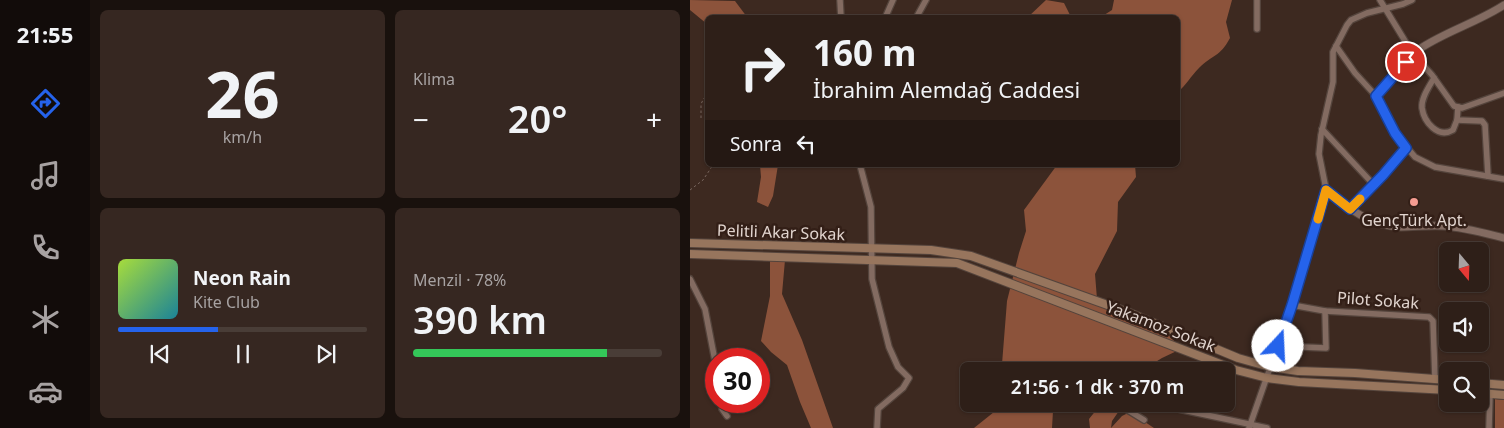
<!DOCTYPE html>
<html lang="tr">
<head>
<meta charset="utf-8">
<style>
	body { margin:0; font-family:"Noto Sans",sans-serif; background:#362721; color:#f1f3f6; height:100vh; display:flex; flex-direction:column; font-size:19px; white-space:nowrap }
	* { box-sizing:border-box; margin:0 }
	p { font-size:16px; color:#a7a2a2 }
	.icon { flex:none; width:28px; height:28px; fill:none; stroke:currentColor; stroke-width:2; stroke-linecap:round; stroke-linejoin:round }
	.map { position:relative; flex:1; overflow:hidden }
	.details { display:flex; flex-direction:column; gap:10px; padding:10px; background:#19110d; width:600px }
	.details>* { flex:none }
	.top-card { position:absolute; left:15px; top:15px; width:475px; height:152px; border-radius:8px; box-shadow:0 1px 4px #0004,0 0 0 1px #493d37; background:#2e1f18; color:#f1f3f6; overflow:hidden }
	.needle { width:32px; rotate:161deg }
	.buttons { position:absolute; left:749px; top:242px; display:grid; gap:10px }
	.buttons a { display:grid; place-items:center; width:50px; height:50px; border-radius:8px; background:#2e1f18; box-shadow:0 1px 4px #0004,0 0 0 1px #493d37; font-size:25px }
	.speed { position:absolute; left:15px; top:348px; display:flex; gap:10px; font-size:25px; font-weight:700; text-align:center }
	.speed>* { display:grid; place-content:center; width:65px; height:65px; border-radius:50%; background:#2e1f18; box-shadow:0 1px 4px #0004,0 0 0 1px #493d37; line-height:1 }
	.speed .limit { border:8px solid #d22; background:#fff; color:#111 }
	.pin { position:absolute; display:grid; place-items:center; width:42px; height:42px; color:#fff; margin:-21px; border:2px solid #fff; border-radius:50%; box-shadow:0 1px 5px #0007 }
	.me { position:absolute; width:55px; margin:-28px; rotate:20deg; stroke-linejoin:round; filter:drop-shadow(0 0 4px #0008) }
	.turn { display:flex; align-items:center; gap:18px; height:105px; padding:0 25px; font-size:22px }
	.turn .icon { width:65px; height:65px; stroke-width:2.5 }
	.turn b { display:block; font-size:35px; line-height:42px }
	.then { display:flex; align-items:center; height:48px; padding:0 25px; background:#0003; gap:10px; font-size:19px }
	.big { font-size:38px; font-weight:600; line-height:1.1 }
	.details .widget { flex:1; display:flex; flex-direction:column; justify-content:center; gap:8px; min-width:0; padding:0 18px; border-radius:8px; background:#362721 }
	.details .dial { align-items:center; gap:0 }
	.dial b { font-size:65px; line-height:1 }
	.song { display:flex; align-items:center; gap:15px }
	.cover { width:60px; height:60px; border-radius:8px; background:linear-gradient(135deg,hsl(80 70% 55%),hsl(190 70% 35%)) }
	.played { height:5px; border-radius:2px; background:linear-gradient(90deg,#2563eb 40%,#493d37 40%) }
	.keys { display:flex; justify-content:space-around; direction:ltr }
	.heat { display:flex; justify-content:space-between; align-items:center; font-size:28px; direction:ltr }
	.charge { height:8px; border-radius:4px; background:linear-gradient(90deg,#34c759 78%,#493d37 0) }
	.details .tiles { flex:1; display:grid; gap:10px; grid-template-columns:repeat(2,1fr) }
	.trip { position:absolute; left:270px; top:362px; width:275px; height:50px; border-radius:8px; background:#2e1f18; box-shadow:0 1px 4px #0004,0 0 0 1px #493d37; font-weight:600; line-height:50px; text-align:center }
	main { display:flex; flex:1; min-height:0 }
	.menu { display:flex; flex-direction:column; width:90px; justify-content:space-around; align-items:center; background:#120c0a; color:#a7a2a2 }
	.menu .icon { width:35px; height:35px }
	.menu .current { color:#2563eb }
	.menu b { font-size:22px; color:#f1f3f6 }
	.map>svg:first-child { display:block }
</style>
</head>
<body>
<main>
<nav class="menu">
<b>21:55</b>
<svg class="icon current" aria-label="directions" viewBox="0 0 24 24"><path d="M12 3l9 9-9 9-9-9zM9 14v-3h6M13 9l2 2-2 2"/></svg>
<svg class="icon" aria-label="music" viewBox="0 0 24 24"><path d="M9 18V5l10-2v13"/><circle cx="6" cy="18" r="3"/><circle cx="16" cy="16" r="3"/></svg>
<svg class="icon" aria-label="phone" viewBox="0 0 24 24"><path d="M5 4h4l2 5-3 2q2 4 5 5l2-3 5 2v4C11 20 4 13 5 4z"/></svg>
<svg class="icon" aria-label="climate" viewBox="0 0 24 24"><path d="M12 3v18M4 7l16 10M4 17L20 7"/></svg>
<svg class="icon" aria-label="car" viewBox="0 0 24 24"><path d="M5 17H2v-5l4-1 3-4h7l3 4 3 1v5h-3M9 17h6M6 11h13"/><circle cx="7" cy="17" r="2"/><circle cx="17" cy="17" r="2"/></svg>
</nav>
<section class="details">
<div class="tiles">
<div class="widget dial"><b>26</b><p>km/h</p></div>
<div class="widget"><p>Klima</p>
<div class="heat"><a>−</a><b class="big">20°</b><a>+</a></div>
</div>
<div class="widget">
<div class="song"><i class="cover"></i><div><b>Neon Rain</b><p>Kite Club</p></div></div>
<div class="played"></div>
<div class="keys"><svg class="icon" aria-label="previous" viewBox="0 0 24 24"><path d="M18 5L8 12l10 7zM5 5v14"/></svg><svg class="icon" aria-label="pause" viewBox="0 0 24 24"><path d="M8 5v14M16 5v14"/></svg><svg class="icon" aria-label="next" viewBox="0 0 24 24"><path d="M6 5l10 7-10 7zM19 5v14"/></svg></div>
</div>
<div class="widget"><p>Menzil · 78%</p><b class="big">390 km</b><div class="charge"></div></div>
</div>
</section>
<div class="map">
<svg width="814" height="428" viewBox="0 0 814 428">
	<rect width="100%" height="100%" fill="#3d2920"/>
	<g fill="#8c533b">
		<polygon points="0,0 45,1 57,17 18,18 17,24 0,10"/>
		<polygon points="356,0 374,3 381,17 338,17"/>
		<path d="M424,0H542L536,22L540,38C530,57 522,55 509,68C501,76 496,85 488,92V18L411,17L422,10Z"/>
		<polygon points="70,165 88,165 83,196 78,207 67,202 71,177"/>
		<polygon points="367,165 445,165 446,177 428,202 427,231 405,274 407,299 444,319 478,334 491,349 472,358 451,371 313,371 312,364 317,301 329,253 336,231 334,210"/>
		<polygon points="88,253 95,260 92,294 112,340 143,428 121,428 110,402 97,365 81,352 71,341 80,296 80,259"/>
		<polygon points="805,399 814,400 814,428 805,428"/>
		<polygon points="314,404 367,404 363,411 362,428 284,428"/>
		<polygon points="411,404 424,405 431,408 422,421 421,428 432,416 440,412 464,428 400,428 399,419"/>
	</g>
	<g fill="none" stroke-linecap="round" stroke-linejoin="round">
		<defs>
			<g id="minor">
				<polyline points="150,0 151,18"/>
				<polyline points="567,0 567,29"/>
				<polyline points="690,0 723,54 742,75 764,106 772,108 814,93"/>
				<polyline points="195,18 203,0"/>
				<polyline points="226,18 236,0"/>
				<polyline points="646,46 665,73 686,96 705,133 725,157 745,167 814,179"/>
				<path d="M744,78C739,87 731,98 732,108C734,122 748,139 763,130L767,120"/>
				<polyline points="768,107 767,120 792,121 795,125 798,176"/>
				<polyline points="632,129 684,185"/>
				<polyline points="170,165 181,207 182,279 199,347 208,367 219,378 213,388 188,409 187,428"/>
				<polyline points="660,209 693,175 716,148"/>
				<polyline points="0,279 15,309 26,366"/>
				<polyline points="602,305 635,311 739,317 743,321 745,379"/>
				<polyline points="588,346 636,348 635,311"/>
				<polyline points="31,401 32,409 37,416"/>
				<polyline points="428,404 454,420"/>
				<polyline points="465,404 577,428"/>
				<polyline points="559,428 602,305 636,189 629,154 631,135 643,82 643,52 657,25 661,20 677,13 713,4 722,0"/>
				<polyline points="799,428 800,394"/>
			</g>
			<g id="tertiary">
				<path d="M686,96C700,80 713,60 731,48C757,31 788,22 814,5"/>
				<path d="M636,189C658,209 681,226 711,227C725,227 739,225 753,226C773,227 794,233 814,238"/>
			</g>
			<g id="secondary">
				<polyline points="0,243 241,250 281,256 440,313 548,358 580,367 608,371 665,373 758,380"/>
				<polyline points="0,254 267,263 546,370 577,378 609,382 758,390"/>
				<polyline points="790,383 814,385"/>
				<polyline points="790,393 814,395"/>
			</g>
		</defs>
		<use href="#minor" stroke="#54443c" stroke-width="8"/>
		<use href="#tertiary" stroke="#54443c" stroke-width="9"/>
		<use href="#secondary" stroke="#54443c" stroke-width="10"/>
		<g stroke="#77655d" stroke-width="1" stroke-dasharray="2.5 2.5" stroke-linecap="butt">
			<polyline points="11,118 11,104 14,98 18,97"/>
			<polyline points="0,190 13,180 23,165"/>
		</g>
		<use href="#minor" stroke="#836b61" stroke-width="5.5"/>
		<use href="#tertiary" stroke="#836b61" stroke-width="7"/>
		<use href="#secondary" stroke="#97755d" stroke-width="8"/>
	</g>
	<g fill="none" stroke-linecap="round" stroke-linejoin="round">
		<defs>
			<polyline id="route" points="588,346 602,305 636,190 660,209 693,175 716,148 705,133 686,96 716,62"/>
		</defs>
		<use href="#route" stroke="#184099" stroke-width="12"/>
		<use href="#route" stroke="#2563eb" stroke-width="9"/>
		<polyline stroke="#f59e0b" stroke-width="9" points="628,219 636,190 660,209 670,199"/>
	</g>
	<circle fill="#f59c91" stroke="#331f17" stroke-width="2" cx="724" cy="202" r="5"/>
	<g text-anchor="middle" dominant-baseline="central" stroke-width="5" stroke-linejoin="round" paint-order="stroke">
		<g font-size="16" fill="#e1d4ce" stroke="#331f17">
			<text x="724" y="220">GençTürk Apt.</text>
		</g>
		<g font-size="16" fill="#e1d4ce" stroke="#331f17">
			<text transform="translate(91 232) rotate(2)">Pelitli Akar Sokak</text>
			<text transform="translate(688 300) rotate(4)">Pilot Sokak</text>
			<text transform="translate(471 326) rotate(21)">Yakamoz Sokak</text>
		</g>
	</g>
</svg>
<div class="buttons">
<a><svg class="needle" viewBox="-14 -14 28 28"><path d="M0-13l5 13h-10z" fill="#e53935"/><path d="M0 13l5-13h-10z" fill="#a7a2a2"/></svg></a>
<a><svg class="icon" aria-label="sound" viewBox="0 0 24 24"><path d="M4 9h4l5-4v14l-5-4H4zM17 9q2 3 0 6"/></svg></a>
<a><svg class="icon" aria-label="search" viewBox="0 0 24 24"><circle cx="10" cy="10" r="6"/><path d="M15 15l6 6"/></svg></a>
</div>
<div class="speed"><div class="limit">30</div></div>
<div class="pin" style="left:716px;top:62px;background:#d93025"><svg class="icon" aria-label="arrive" viewBox="0 0 24 24"><path d="M6 21V4h12l-3 4 3 4H6"/></svg></div>
<svg class="me" style="left:588px;top:346px" viewBox="-20 -20 40 40"><circle r="19" fill="#fff"/><path d="M0-13L10 11 0 6-10 11z" fill="#2563eb"/></svg>
<div class="trip">21:56 · 1 dk · 370 m</div>
<div class="top-card">
<div class="turn"><svg class="icon" aria-label="right" viewBox="0 0 24 24"><path d="M7 20v-9h11M14 6l5 5-5 5"/></svg><div><b>160 m</b>İbrahim Alemdağ Caddesi</div></div>
<div class="then">Sonra<svg class="icon" aria-label="left" viewBox="0 0 24 24"><path d="M17 20v-9H6M10 6l-5 5 5 5"/></svg></div>
</div>
</div>
</main>
</body>
</html>
